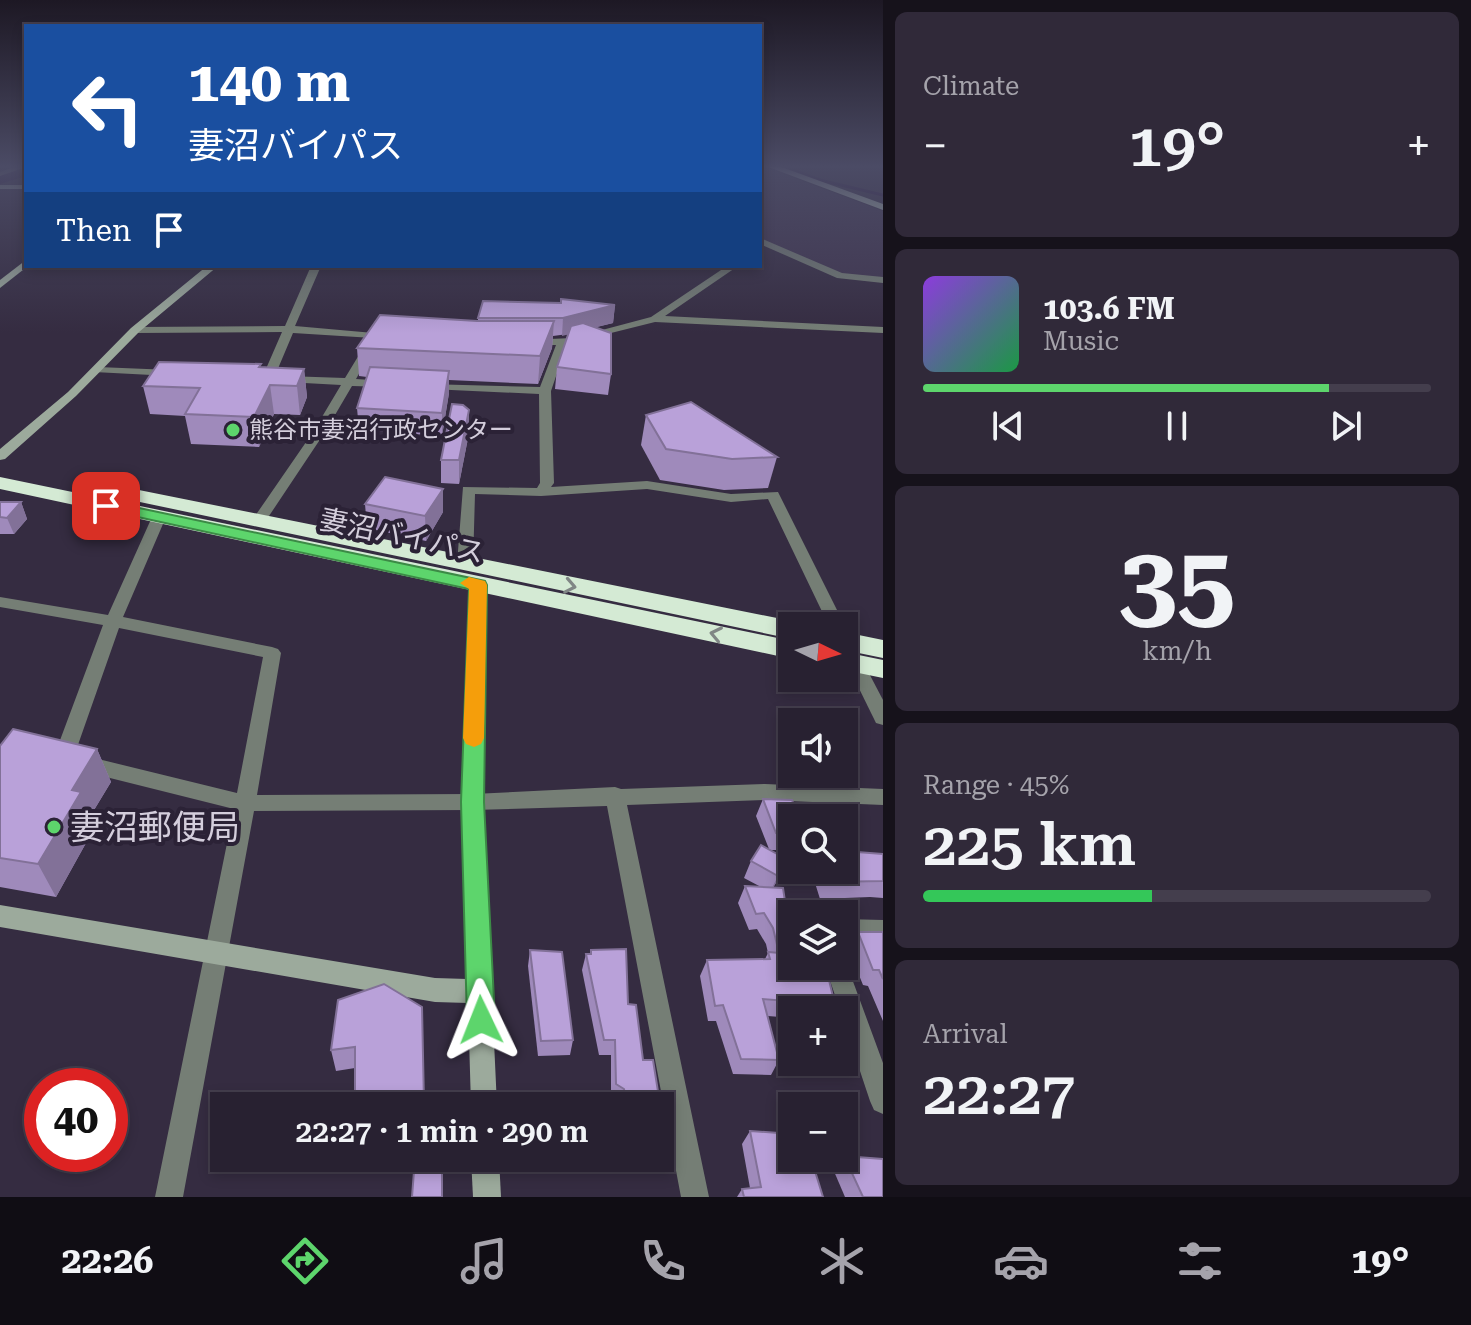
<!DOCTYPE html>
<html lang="en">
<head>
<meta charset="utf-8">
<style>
	body { margin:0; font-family:"Roboto Serif","Noto Sans JP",serif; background:#302939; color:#f1f3f6; height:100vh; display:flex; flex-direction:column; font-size:30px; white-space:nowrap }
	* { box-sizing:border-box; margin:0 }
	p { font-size:26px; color:#a5a3ab }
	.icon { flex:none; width:44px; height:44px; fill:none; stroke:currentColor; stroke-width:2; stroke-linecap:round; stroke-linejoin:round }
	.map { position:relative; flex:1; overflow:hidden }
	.sheet { display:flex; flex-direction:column; gap:12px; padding:12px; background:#16121b; width:588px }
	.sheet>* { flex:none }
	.guide { position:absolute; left:24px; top:24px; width:738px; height:244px; border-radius:0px; box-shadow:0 4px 12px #0003,0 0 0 2px #443e4d; background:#1a4fa0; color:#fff; overflow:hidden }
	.needle { width:52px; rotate:95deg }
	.fabs { position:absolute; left:778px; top:612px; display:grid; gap:16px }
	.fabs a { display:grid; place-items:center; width:80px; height:80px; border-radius:0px; background:#282131; box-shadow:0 4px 12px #0003,0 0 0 2px #443e4d; font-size:40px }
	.speed { position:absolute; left:24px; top:1068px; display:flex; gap:16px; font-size:40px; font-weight:700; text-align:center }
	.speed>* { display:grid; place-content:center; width:104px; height:104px; border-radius:50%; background:#282131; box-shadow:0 4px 12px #0003,0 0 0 2px #443e4d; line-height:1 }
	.speed .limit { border:12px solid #d22; background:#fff; color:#111 }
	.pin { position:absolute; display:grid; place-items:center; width:68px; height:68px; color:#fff; margin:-34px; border-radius:16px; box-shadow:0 4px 12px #0006 }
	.me { position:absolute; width:88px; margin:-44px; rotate:358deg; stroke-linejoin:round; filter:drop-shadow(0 0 6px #0008) }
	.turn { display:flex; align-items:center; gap:28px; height:168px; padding:0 32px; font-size:36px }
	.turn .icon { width:104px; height:104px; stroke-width:2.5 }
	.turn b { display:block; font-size:56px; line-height:68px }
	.then { display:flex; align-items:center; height:76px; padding:0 32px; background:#0003; gap:16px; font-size:30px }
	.big { font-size:60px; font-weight:600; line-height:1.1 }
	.sheet .card { flex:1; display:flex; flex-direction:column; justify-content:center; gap:12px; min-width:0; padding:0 28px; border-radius:12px; background:#302939 }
	.sheet .dial { align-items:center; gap:0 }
	.dial b { font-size:104px; line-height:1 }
	.song { display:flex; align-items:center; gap:24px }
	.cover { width:96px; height:96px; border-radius:12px; background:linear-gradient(135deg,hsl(270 70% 55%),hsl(140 70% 35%)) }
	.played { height:8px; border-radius:4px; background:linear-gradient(90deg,#5dd56c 80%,#443e4d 80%) }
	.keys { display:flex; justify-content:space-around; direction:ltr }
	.heat { display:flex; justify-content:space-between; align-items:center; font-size:44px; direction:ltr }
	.charge { height:12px; border-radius:6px; background:linear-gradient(90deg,#34c759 45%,#443e4d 0) }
	.trip { position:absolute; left:210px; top:1092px; width:464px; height:80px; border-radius:0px; background:#282131; box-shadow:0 4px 12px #0003,0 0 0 2px #443e4d; font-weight:600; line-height:80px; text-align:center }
	.dock { display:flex; height:128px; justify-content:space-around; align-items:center; background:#100d14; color:#a5a3ab }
	.dock .icon { width:56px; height:56px }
	.dock .current { color:#5dd56c }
	.dock b { font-size:36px; color:#f1f3f6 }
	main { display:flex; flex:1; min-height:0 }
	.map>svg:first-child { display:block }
</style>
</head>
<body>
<main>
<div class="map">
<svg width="883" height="1197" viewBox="0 0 883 1197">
	<rect width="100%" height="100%" fill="#352c41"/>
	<polygon fill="#3f344e" points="760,165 883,211 883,278 842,275 760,239"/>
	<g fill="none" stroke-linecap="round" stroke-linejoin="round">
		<polyline stroke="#230c39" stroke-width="3" points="779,165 820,180 883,195"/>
		<polygon fill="#230c39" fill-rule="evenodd" points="26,166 26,176 0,184 0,174"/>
		<g fill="#757e75" fill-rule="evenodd">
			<polygon points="19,165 26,165 26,167 0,176 0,172"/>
			<polygon points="760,238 842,273 883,277 883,283 837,278 760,244"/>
			<polygon points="311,266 321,266 295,326 385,334 389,335 389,339 293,333 274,378 268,381 262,378 282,332 135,333 130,330 135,327 285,326"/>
			<polygon points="727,266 738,266 665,316 883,327 883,333 655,322 567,344 551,391 554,483 551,487 647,481 731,494 778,492 845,626 844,628 844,626 829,626 768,499 731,502 647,489 541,496 475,494 473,564 470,567 460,567 457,564 463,487 537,488 540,483 539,394 430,389 424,386 426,384 540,387 556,345 532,345 527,342 528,340 572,338 651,317"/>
			<polygon points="369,344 374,347 356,379 387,381 393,384 387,387 352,386 325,432 265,522 255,522 253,519 313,432 341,385 286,382 280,379 286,376 345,378 365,345"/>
			<polygon points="98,367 171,370 177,373 171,376 94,372 92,370"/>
			<polygon points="159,513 166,517 123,617 272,647 278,649 281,653 257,795 473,794 615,787 621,789 765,784 883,789 883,805 765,800 627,805 709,1197 681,1197 607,806 473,810 254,811 183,1197 155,1197 234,809 86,772 79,769 76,764 79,759 86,756 237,793 263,657 119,628 73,759 70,764 63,767 56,764 53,759 103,625 0,607 0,597 108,615 152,517"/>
			<polygon points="856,658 862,660 883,700 883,725 876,723 847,664 850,660"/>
			<polygon points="844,919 883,920 883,942 844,941"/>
			<polygon points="844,957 883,1063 883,1114 874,1110 870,1101 844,1023 844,1010 840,1010 825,966 844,966"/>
		</g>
		<g fill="#9caa9c" fill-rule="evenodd">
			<rect x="0" y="185" width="26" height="4"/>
			<polygon points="26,260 28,266 0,288 0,280"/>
			<polygon points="207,266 218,266 139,332 76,396 5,459 0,460 0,449 68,392 131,328"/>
			<polygon points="478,580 486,585 483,802 497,1106 471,1106 468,1003 435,1002 0,927 0,905 435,978 467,979 463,802 470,585"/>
			<polygon points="471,1158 499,1158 501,1197 473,1197"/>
		</g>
		<polygon fill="#b9ccb9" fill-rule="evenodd" points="763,165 776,165 883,204 883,210"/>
		<g fill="#d4ead4" fill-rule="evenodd">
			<polygon points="0,477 792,641 792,659 0,489"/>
			<polygon points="104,483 792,621 802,626 792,626 792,639 97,493 94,489 97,485"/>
			<polygon points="844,632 883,640 883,658 844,650"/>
			<polygon points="844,652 883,660 883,678 844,670"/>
		</g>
	</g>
	<g fill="#9f8abb">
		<polygon points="561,299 615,305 613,323 596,327 611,374 608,395 555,389 557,367 568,334 553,336 552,348 538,384 449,380 449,393 442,436 359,430 357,408 367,377 359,376 357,348 478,321 478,318 561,303"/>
		<polygon points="261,367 304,369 307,397 300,415 274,414 259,447 191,444 185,416 150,414 143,386"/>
		<polygon points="469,410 469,433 459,484 441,483 441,460"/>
		<polygon points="646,415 777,457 768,488 724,490 660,480 641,445"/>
		<polygon points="0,502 21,502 27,519 14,534 0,534"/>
		<polygon points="365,504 443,512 426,541 367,528"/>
		<polygon points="0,746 97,749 111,782 91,815 96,825 56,897 0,887"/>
		<polygon points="763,799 792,818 792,850 771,850 780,876 773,888 786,908 792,914 835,1005 832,1010 792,1010 792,1018 768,1016 779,1060 771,1075 733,1074 716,1021 708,1021 700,976 707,960 765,959 768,953 766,944 757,929 749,930 738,903 745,886 761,887 744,878 751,861 769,849 756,816"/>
		<polygon points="883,854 883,898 870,897 820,899 811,870 844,870"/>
		<polygon points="858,932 883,932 883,1021 868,986 863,985 848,948"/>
		<polygon points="626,949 628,1004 636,1005 643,1060 653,1060 663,1123 660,1129 660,1106 619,1106 619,1103 611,1098 611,1055 599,1055 582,970 586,954 590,954 591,950"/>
		<polygon points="530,950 573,1040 570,1055 538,1056 528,966"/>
		<polygon points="338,1000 424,1103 355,1106 355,1068 336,1071 331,1050"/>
		<polygon points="750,1131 823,1197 737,1197 742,1189 750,1188 742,1144"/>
		<polygon points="844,1156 883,1197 845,1197 833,1169"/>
	</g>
	<g fill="#827198">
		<polygon points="615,305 613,323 562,336 563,318"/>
		<polygon points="554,321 552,348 538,384 540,356"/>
		<polygon points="304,369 307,397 300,415 297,386"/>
		<polygon points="449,371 449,393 442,436 442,413"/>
		<polygon points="270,385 274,414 259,447 254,417"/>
		<polygon points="469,410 469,433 459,484 459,460"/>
		<polygon points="443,489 443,512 426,541 425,516"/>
		<polygon points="21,502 27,519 14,534 7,518"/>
		<polygon points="97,749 111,782 91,815 96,825 56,897 38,864 72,790"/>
		<polygon points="788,860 780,876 770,892 778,876"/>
	</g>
	<g fill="#b9a1d9" stroke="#827198" stroke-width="2">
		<polygon points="561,299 615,305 563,318 478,318 483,301 561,303"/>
		<polygon points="380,315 477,321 554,321 540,356 357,348"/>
		<polygon points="583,323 611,333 611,374 557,367 571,326"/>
		<polygon points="159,362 261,364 259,367 304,369 297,386 270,385 254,417 185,414 200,388 143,386"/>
		<polygon points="370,367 449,371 442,413 357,408"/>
		<polygon points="691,402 777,457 732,459 666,449 646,415"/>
		<polygon points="452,404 463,405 469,410 459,460 441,460"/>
		<polygon points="385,477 443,489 425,516 365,504"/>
		<polygon points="0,502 21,502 7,518 0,517"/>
		<polygon points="13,729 97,749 72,790 81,792 38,864 0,858 0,746"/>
		<polygon points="763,799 792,800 799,818 792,818 792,833 776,833"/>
		<polygon points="761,845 788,860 778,876 751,861"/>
		<polygon points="844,851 883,854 883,881 828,882 824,870 844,870"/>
		<polygon points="745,886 783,888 786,908 809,913 809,914 792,914 792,966 821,966 826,980 829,980 835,1005 763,999 779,1060 741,1059 723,1005 715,1006 707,960 770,959 768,952 779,953 773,928 764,913 756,914"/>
		<polygon points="858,932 883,932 883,979 879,970 873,970"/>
		<polygon points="626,949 628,1004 636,1005 643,1060 653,1060 663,1123 660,1123 660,1106 627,1106 624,1089 616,1084 615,1040 604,1040 586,954 591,954 591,950"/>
		<polygon points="530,950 562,952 573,1040 541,1041"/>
		<polygon points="384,984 422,1007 424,1103 438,1101 438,1106 355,1106 355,1047 331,1050 338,1000"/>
		<polygon points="750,1131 792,1134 792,1158 811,1158 823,1197 744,1197 742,1189 761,1187"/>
		<polygon points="844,1156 883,1159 883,1197 863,1197"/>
		<polygon points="415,1158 442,1158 442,1197 412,1197"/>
	</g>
	<defs><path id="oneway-chevron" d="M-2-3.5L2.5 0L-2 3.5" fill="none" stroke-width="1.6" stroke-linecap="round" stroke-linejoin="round" transform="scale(2)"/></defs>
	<g stroke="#808685">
		<use href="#oneway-chevron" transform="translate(570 586) rotate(11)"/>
		<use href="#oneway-chevron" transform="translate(716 634) rotate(-168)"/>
	</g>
	<linearGradient id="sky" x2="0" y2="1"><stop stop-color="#1d1824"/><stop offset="0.5" stop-color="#4b4b65"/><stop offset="1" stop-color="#4b4b65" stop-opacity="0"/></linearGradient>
	<rect width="883" height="333" fill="url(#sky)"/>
	<polygon fill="#5dd56c" stroke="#3c8a46" stroke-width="2" points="106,501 485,581 487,585 484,802 495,1020 491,1030 481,1034 471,1030 467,1020 461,802 469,589 101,509 98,506"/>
	<polygon fill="#f59e0b" points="469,577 485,581 487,585 484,738 481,744 474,747 466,744 463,738 469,589 460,583"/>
	<g fill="#5dd56c" stroke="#2b2236" stroke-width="3">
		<circle cx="233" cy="430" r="8"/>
		<circle cx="54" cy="827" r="8"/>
	</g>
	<g text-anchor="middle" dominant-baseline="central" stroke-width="8" stroke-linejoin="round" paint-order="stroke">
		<g font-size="24" fill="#d4cedc" stroke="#2b2236" text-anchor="start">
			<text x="249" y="430">熊谷市妻沼行政センター</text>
		</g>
		<g font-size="28" fill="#d4cedc" stroke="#2b2236">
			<text transform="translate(402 536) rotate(12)">妻沼バイパス</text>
		</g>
		<g font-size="34" fill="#d4cedc" stroke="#2b2236" text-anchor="start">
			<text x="70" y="827">妻沼郵便局</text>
		</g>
	</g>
</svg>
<div class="fabs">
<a><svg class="needle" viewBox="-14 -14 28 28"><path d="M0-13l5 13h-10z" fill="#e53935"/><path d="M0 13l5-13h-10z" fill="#a5a3ab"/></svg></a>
<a><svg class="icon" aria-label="sound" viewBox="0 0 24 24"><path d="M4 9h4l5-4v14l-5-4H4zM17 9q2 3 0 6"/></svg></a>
<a><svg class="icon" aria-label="search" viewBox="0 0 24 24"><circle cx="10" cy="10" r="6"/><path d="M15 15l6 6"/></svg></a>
<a><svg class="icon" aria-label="layers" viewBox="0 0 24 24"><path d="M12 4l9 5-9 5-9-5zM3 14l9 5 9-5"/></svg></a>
<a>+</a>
<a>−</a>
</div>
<div class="speed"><div class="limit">40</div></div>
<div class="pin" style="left:106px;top:506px;background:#d93025"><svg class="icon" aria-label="arrive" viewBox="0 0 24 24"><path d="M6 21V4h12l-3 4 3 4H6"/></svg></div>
<svg class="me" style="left:481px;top:1020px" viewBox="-20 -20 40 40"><path d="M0-17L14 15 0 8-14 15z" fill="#5dd56c" stroke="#fff" stroke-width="4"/></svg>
<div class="trip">22:27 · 1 min · 290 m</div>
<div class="guide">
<div class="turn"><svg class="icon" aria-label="left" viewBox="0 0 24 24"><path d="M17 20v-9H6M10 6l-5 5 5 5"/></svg><div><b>140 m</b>妻沼バイパス</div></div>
<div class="then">Then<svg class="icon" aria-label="arrive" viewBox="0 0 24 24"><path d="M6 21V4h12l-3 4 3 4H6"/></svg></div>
</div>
</div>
<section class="sheet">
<div class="card"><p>Climate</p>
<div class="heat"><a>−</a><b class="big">19°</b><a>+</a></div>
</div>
<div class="card">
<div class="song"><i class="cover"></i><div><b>103.6 FM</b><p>Music</p></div></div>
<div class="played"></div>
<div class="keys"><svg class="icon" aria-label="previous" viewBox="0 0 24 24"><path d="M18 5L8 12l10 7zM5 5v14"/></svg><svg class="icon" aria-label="pause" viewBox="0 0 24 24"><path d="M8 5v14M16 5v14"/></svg><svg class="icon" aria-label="next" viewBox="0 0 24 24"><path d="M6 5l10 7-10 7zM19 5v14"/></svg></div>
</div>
<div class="card dial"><b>35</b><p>km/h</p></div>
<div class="card"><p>Range · 45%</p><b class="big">225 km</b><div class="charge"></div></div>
<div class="card"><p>Arrival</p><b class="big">22:27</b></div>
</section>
</main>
<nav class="dock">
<b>22:26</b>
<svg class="icon current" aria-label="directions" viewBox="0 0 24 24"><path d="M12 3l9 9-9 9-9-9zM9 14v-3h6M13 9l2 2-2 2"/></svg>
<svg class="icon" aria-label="music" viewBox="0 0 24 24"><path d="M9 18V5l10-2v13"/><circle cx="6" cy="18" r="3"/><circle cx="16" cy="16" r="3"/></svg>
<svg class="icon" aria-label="phone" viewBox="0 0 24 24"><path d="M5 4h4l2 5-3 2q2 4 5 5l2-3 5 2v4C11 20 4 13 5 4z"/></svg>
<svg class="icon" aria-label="climate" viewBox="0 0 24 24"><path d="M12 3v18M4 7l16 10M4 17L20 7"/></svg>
<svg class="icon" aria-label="car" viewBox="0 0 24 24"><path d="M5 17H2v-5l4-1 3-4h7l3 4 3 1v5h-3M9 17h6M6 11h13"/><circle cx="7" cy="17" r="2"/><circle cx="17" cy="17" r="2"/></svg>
<svg class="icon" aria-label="filters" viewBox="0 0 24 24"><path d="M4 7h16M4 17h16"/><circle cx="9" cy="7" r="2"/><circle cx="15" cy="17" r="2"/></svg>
<b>19°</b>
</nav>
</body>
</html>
